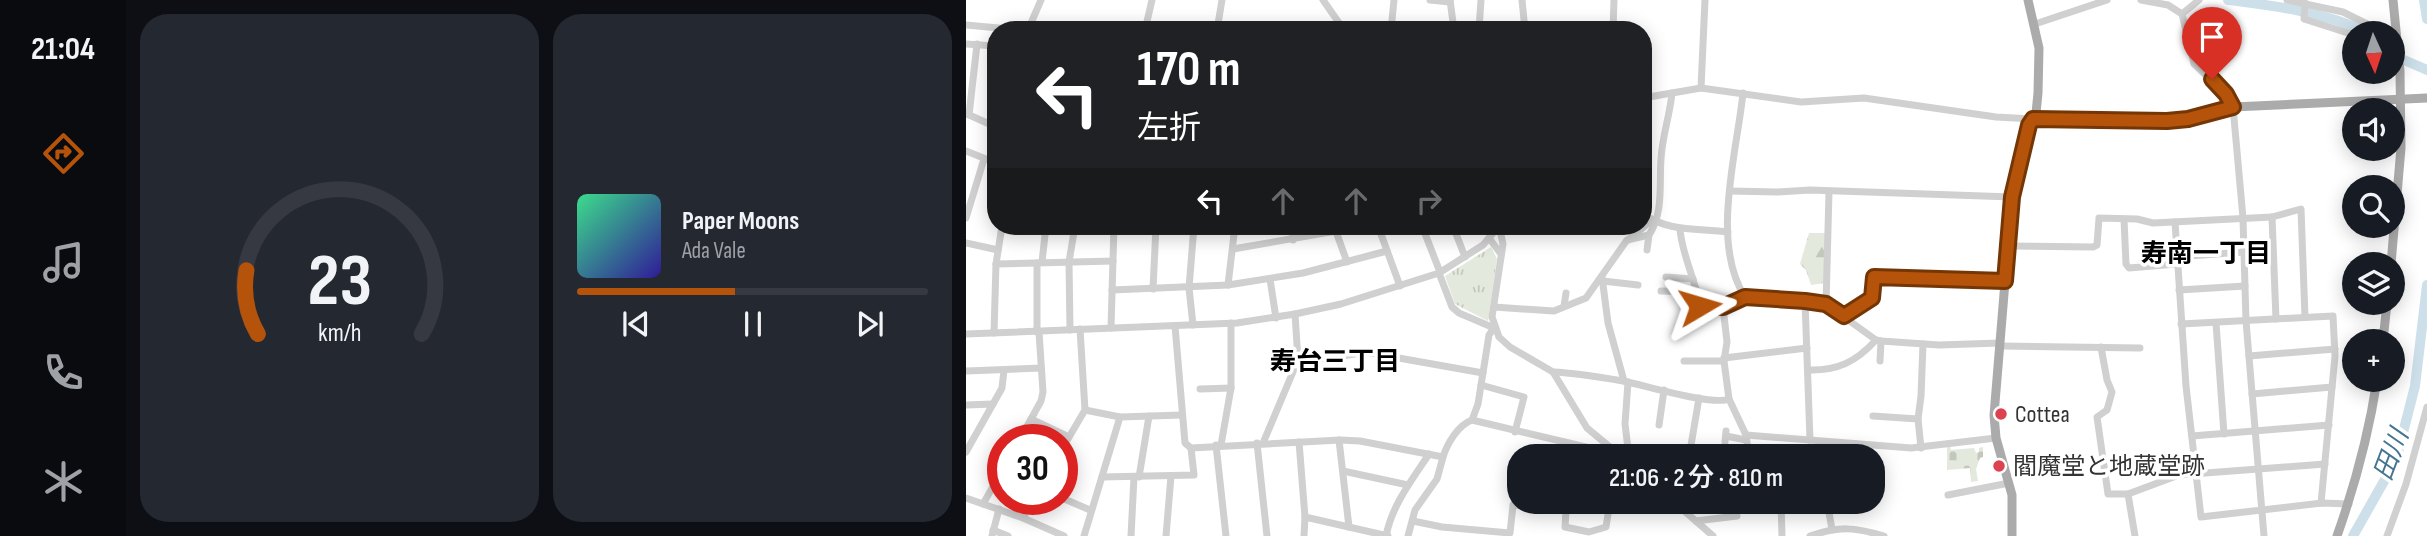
<!DOCTYPE html>
<html lang="ja">
<head>
<meta charset="utf-8">
<style>
	body { margin:0; font-family:"Sofia Sans Condensed","Noto Sans JP",sans-serif; background:#242831; color:#f1f3f6; height:100vh; display:flex; flex-direction:column; font-size:26px; white-space:nowrap }
	* { box-sizing:border-box; margin:0 }
	p { font-size:23px; color:#9ea1a6 }
	.icon { flex:none; width:38px; height:38px; fill:none; stroke:currentColor; stroke-width:2; stroke-linecap:round; stroke-linejoin:round }
	.map { position:relative; flex:1; overflow:hidden }
	.drawer { display:flex; flex-direction:column; gap:14px; padding:14px; background:#0d0f14; width:840px }
	.drawer>* { flex:none }
	.banner { position:absolute; left:21px; top:21px; width:665px; height:214px; border-radius:28px; box-shadow:0 4px 18px #0003; background:#202124; color:#fff; overflow:hidden }
	.needle { width:46px; rotate:177deg }
	.fabs { position:absolute; left:1376px; top:21px; display:grid; gap:14px }
	.fabs a { display:grid; place-items:center; width:63px; height:63px; border-radius:50%; background:#171b24; box-shadow:0 4px 18px #0003; font-size:35px }
	.speed { position:absolute; left:21px; top:424px; display:flex; gap:14px; font-size:35px; font-weight:700; text-align:center }
	.speed>* { display:grid; place-content:center; width:91px; height:91px; border-radius:50%; background:#171b24; box-shadow:0 4px 18px #0003; line-height:1 }
	.speed .limit { border:10px solid #d22; background:#fff; color:#111 }
	.pin { position:absolute; display:grid; place-items:center; width:60px; height:60px; color:#fff; margin:-72px -30px; border-radius:50% 50% 50% 0; rotate:-45deg; box-shadow:0 0 7px #0007 }
	.pin .icon { rotate:45deg }
	.me { position:absolute; width:77px; margin:-38px; rotate:83deg; stroke-linejoin:round; filter:drop-shadow(0 0 5px #0008) }
	.turn { display:flex; align-items:center; gap:24px; height:147px; padding:0 35px; font-size:32px }
	.turn .icon { width:91px; height:91px; stroke-width:2.5 }
	.turn b { display:block; font-size:49px; line-height:60px }
	.lanes { display:flex; align-items:center; height:66px; padding:0 35px; background:#0003; justify-content:center; gap:35px; direction:ltr }
	.lanes .off { opacity:.35 }
	.drawer .tile { flex:1; display:flex; flex-direction:column; justify-content:center; gap:10px; min-width:0; padding:0 24px; border-radius:28px; background:#242831 }
	.drawer .dial { align-items:center; gap:0 }
	.dial svg { height:182px; overflow:visible; fill:none; stroke:#363941; stroke-width:7; stroke-linecap:round; text-anchor:middle }
	.dial text { fill:#f1f3f6; stroke:none }
	.song { display:flex; align-items:center; gap:21px }
	.cover { width:84px; height:84px; border-radius:10px; background:linear-gradient(135deg,hsl(150 70% 55%),hsl(250 70% 35%)) }
	.played { height:7px; border-radius:4px; background:linear-gradient(90deg,#b45309 45%,#363941 45%) }
	.keys { display:flex; justify-content:space-around; direction:ltr }
	.drawer .tiles { flex:1; display:grid; gap:14px; grid-template-columns:repeat(2,1fr) }
	.trip { position:absolute; left:541px; top:444px; width:378px; height:70px; border-radius:28px; background:#171b24; box-shadow:0 4px 18px #0003; font-weight:600; line-height:70px; text-align:center }
	main { display:flex; flex:1; min-height:0 }
	.tabs { display:flex; flex-direction:column; width:126px; justify-content:space-around; align-items:center; background:#090b0e; color:#9ea1a6 }
	.tabs .icon { width:49px; height:49px }
	.tabs .selected { color:#b45309 }
	.tabs b { font-size:32px; color:#f1f3f6 }
	.map>svg:first-child { display:block }
</style>
</head>
<body>
<main>
<nav class="tabs">
<b>21:04</b>
<svg class="icon selected" aria-label="directions" viewBox="0 0 24 24"><path d="M12 3l9 9-9 9-9-9zM9 14v-3h6M13 9l2 2-2 2"/></svg>
<svg class="icon" aria-label="music" viewBox="0 0 24 24"><path d="M9 18V5l10-2v13"/><circle cx="6" cy="18" r="3"/><circle cx="16" cy="16" r="3"/></svg>
<svg class="icon" aria-label="phone" viewBox="0 0 24 24"><path d="M5 4h4l2 5-3 2q2 4 5 5l2-3 5 2v4C11 20 4 13 5 4z"/></svg>
<svg class="icon" aria-label="climate" viewBox="0 0 24 24"><path d="M12 3v18M4 7l16 10M4 17L20 7"/></svg>
</nav>
<section class="drawer">
<div class="tiles">
<div class="tile dial"><svg viewBox="0 0 100 80">
<path d="M14 69A42 42 0 1 1 86 69"/>
<path d="M14 69A42 42 0 0 1 9 41" stroke="#b45309"/>
<text x="50" y="56" font-size="32" font-weight="700">23</text>
<text x="50" y="72" font-size="11">km/h</text>
</svg></div>
<div class="tile">
<div class="song"><i class="cover"></i><div><b>Paper Moons</b><p>Ada Vale</p></div></div>
<div class="played"></div>
<div class="keys"><svg class="icon" aria-label="previous" viewBox="0 0 24 24"><path d="M18 5L8 12l10 7zM5 5v14"/></svg><svg class="icon" aria-label="pause" viewBox="0 0 24 24"><path d="M8 5v14M16 5v14"/></svg><svg class="icon" aria-label="next" viewBox="0 0 24 24"><path d="M6 5l10 7-10 7zM19 5v14"/></svg></div>
</div>
</div>
</section>
<div class="map">
<svg width="1461" height="536" viewBox="0 0 1461 536">
	<defs>
		<pattern id="forest-firs" width="22" height="20" patternUnits="userSpaceOnUse" patternTransform="scale(1.75)"><rect width="22" height="20" fill="#e3e9dc"/><path d="M5 1l3.5 6h-7zM16 11l3.5 6h-7z" fill="#c3c8bd"/></pattern>
		<pattern id="cemetery-stones" width="16" height="16" patternUnits="userSpaceOnUse" patternTransform="scale(1.75)"><rect width="16" height="16" fill="#e3e9dc"/><path d="M2 7V4a2 2 0 0 1 4 0v3zM10 15v-3a2 2 0 0 1 4 0v3z" fill="#c3c8bd"/></pattern>
		<pattern id="park-tufts" width="24" height="20" patternUnits="userSpaceOnUse" patternTransform="scale(1.75)"><rect width="24" height="20" fill="#e3e9dc"/><path d="M3 7l-1-3M5 7V3M7 7l1-3M15 17l-1-3M17 17v-4M19 17l1-3" fill="none" stroke="#c3c8bd"/></pattern>
	</defs>
	<rect width="100%" height="100%" fill="#fff"/>
	<polygon fill="url(#forest-firs)" points="843,233 859,233 858,283 845,285 840,270 834,264"/>
	<polygon fill="url(#cemetery-stones)" points="981,446 984,446 985,450 1008,448 1010,453 1013,452 1013,448 1017,447 1017,457 1014,458 1010,469 1012,481 1005,482 1004,468 981,470"/>
	<polygon fill="url(#park-tufts)" points="525,247 531,259 522,321 489,304 479,276"/>
	<g fill="none" stroke-linecap="round" stroke-linejoin="round">
		<g stroke="#cde0ea" stroke-width="10">
			<path d="M1262,0C1310,6 1359,12 1402,33"/>
			<polyline points="1458,0 1461,19"/>
			<polyline points="1438,60 1461,70"/>
			<polyline points="1387,536 1430,460 1449,386 1461,285"/>
		</g>
		<g stroke="#d0d0d0" stroke-width="7">
			<polyline points="357,0 378,30"/>
			<polyline points="464,0 484,2"/>
			<polyline points="484,0 488,30"/>
			<polyline points="556,0 559,30"/>
			<polyline points="1175,0 1202,5 1216,14 1228,64 1260,94 1267,107 1277,218 1280,321 1298,536"/>
			<polyline points="1321,0 1377,12 1413,30 1430,32"/>
			<polyline points="1339,3 1338,19 1388,35"/>
			<polyline points="1216,14 1233,0"/>
			<polyline points="1069,24 1141,0"/>
			<polyline points="0,25 56,30"/>
			<polyline points="488,29 513,29 515,0"/>
			<polyline points="62,30 75,0"/>
			<polyline points="179,30 186,0"/>
			<polyline points="251,30 256,0"/>
			<polyline points="425,30 428,0"/>
			<polyline points="647,30 648,0"/>
			<polyline points="0,44 30,46"/>
			<polyline points="735,88 739,0"/>
			<path d="M777,93C771,152 744,243 779,297"/>
			<polyline points="677,98 735,88 835,102 898,98 1030,117 1067,119"/>
			<polyline points="1,114 30,127"/>
			<polyline points="3,115 11,44"/>
			<polyline points="0,151 30,163"/>
			<polyline points="764,191 811,192 844,190 1046,197"/>
			<path d="M677,214C703,232 731,228 762,232"/>
			<polyline points="1306,217 1310,319"/>
			<polyline points="0,218 18,159"/>
			<polyline points="1158,219 1160,264 1163,268 1210,264"/>
			<polyline points="1209,222 1220,386 1235,517 1356,503 1383,504"/>
			<polyline points="36,226 30,264 147,261"/>
			<polyline points="326,226 327,240"/>
			<polyline points="368,226 381,262"/>
			<polyline points="412,226 434,286"/>
			<polyline points="456,226 474,272"/>
			<polyline points="487,226 499,257"/>
			<polyline points="533,226 537,244 526,317 533,337 544,347 587,372 621,428 656,457"/>
			<path d="M714,230C717,258 729,278 734,306L757,307L779,297L860,304L910,340L915,341L973,345L1034,343"/>
			<polyline points="523,238 535,254"/>
			<polyline points="662,240 686,220"/>
			<polyline points="0,243 32,250"/>
			<polyline points="1042,246 1127,247 1131,245 1133,218 1171,219 1187,223 1306,217 1335,209 1339,317"/>
			<polyline points="267,249 370,231"/>
			<polyline points="681,250 683,235"/>
			<polyline points="1210,257 1278,252"/>
			<polyline points="76,262 80,226"/>
			<polyline points="473,273 486,307 493,313 528,328"/>
			<polyline points="636,277 642,323 658,381"/>
			<polyline points="700,277 727,279"/>
			<polyline points="304,279 310,318"/>
			<polyline points="637,281 672,285"/>
			<polyline points="262,285 269,226"/>
			<polyline points="187,289 190,226"/>
			<polyline points="146,290 262,285 337,273 421,251"/>
			<polyline points="1213,290 1279,286"/>
			<polyline points="695,291 731,292"/>
			<polyline points="839,301 844,440"/>
			<polyline points="860,304 863,192"/>
			<polyline points="598,306 600,293"/>
			<path d="M528,307L588,311L620,298L661,240L683,235C698,212 693,185 695,159C696,137 704,115 706,93"/>
			<polyline points="757,307 761,342 758,361 763,399 780,435 783,457"/>
			<polyline points="329,314 332,360 366,358 399,352 517,373"/>
			<polyline points="878,316 906,298 908,277 1039,280"/>
			<polyline points="1250,323 1258,434"/>
			<polyline points="1215,324 1367,316 1369,356 1355,503"/>
			<polyline points="227,325 223,288 228,226"/>
			<polyline points="145,328 148,226"/>
			<polyline points="104,330 103,262 109,226"/>
			<polyline points="71,332 71,263"/>
			<polyline points="28,333 30,264"/>
			<polyline points="0,334 271,323 329,314 375,304 473,273 517,245 533,226"/>
			<polyline points="1034,346 1174,348"/>
			<polyline points="1135,347 1141,380 1146,392 1141,410 1131,417 1142,494 1162,494 1213,475 1359,464"/>
			<polyline points="1283,356 1369,349"/>
			<polyline points="758,358 841,348"/>
			<polyline points="718,361 758,361"/>
			<polyline points="914,361 915,341"/>
			<path d="M842,370C871,371 890,362 910,340"/>
			<polyline points="0,371 75,368"/>
			<path d="M587,372C611,373 634,377 657,381C678,385 746,406 763,399"/>
			<polyline points="662,382 659,424 663,457"/>
			<polyline points="515,385 558,397 549,432"/>
			<polyline points="234,389 265,388"/>
			<polyline points="1286,394 1366,387"/>
			<polyline points="0,405 27,404"/>
			<polyline points="119,410 154,417 216,415"/>
			<polyline points="907,416 952,419"/>
			<polyline points="65,419 103,437"/>
			<polyline points="506,420 641,452 648,451"/>
			<polyline points="693,425 698,390"/>
			<polyline points="780,435 945,448 1030,438"/>
			<polyline points="760,436 780,440"/>
			<polyline points="1226,436 1363,425"/>
			<polyline points="54,439 75,401 77,392 73,332"/>
			<polyline points="373,440 383,527"/>
			<polyline points="333,442 339,517 338,536"/>
			<polyline points="759,442 760,431"/>
			<polyline points="291,443 301,536"/>
			<polyline points="297,443 332,360"/>
			<polyline points="250,445 260,536"/>
			<polyline points="255,445 265,388 265,323"/>
			<path d="M225,448L374,440L394,441L477,457C481,444 492,425 506,420L512,404L523,335L528,328"/>
			<polyline points="955,448 952,419 955,396 957,344"/>
			<polyline points="96,449 119,410 114,329"/>
			<polyline points="0,452 36,388 38,370"/>
			<polyline points="723,457 733,398"/>
			<polyline points="759,457 759,454 777,457"/>
			<polyline points="377,471 442,485"/>
			<polyline points="136,477 228,475 225,448 219,443 209,326"/>
			<polyline points="173,477 183,416"/>
			<polyline points="1162,494 1169,536"/>
			<polyline points="982,495 1043,483"/>
			<polyline points="0,498 57,518 98,536"/>
			<polyline points="96,498 124,510"/>
			<polyline points="708,502 747,536"/>
			<polyline points="815,502 816,536"/>
			<polyline points="861,502 866,529"/>
			<polyline points="17,504 37,469"/>
			<polyline points="339,517 422,536"/>
			<polyline points="57,518 67,499"/>
			<polyline points="447,521 476,527 544,533 547,505 600,511 599,527 623,532 640,527 644,502"/>
			<polyline points="730,521 771,516"/>
			<polyline points="27,530 42,536"/>
			<polyline points="26,536 33,509"/>
			<polyline points="118,536 154,417"/>
			<polyline points="165,536 168,477"/>
			<polyline points="200,536 205,476"/>
			<path d="M420,536C426,505 446,480 463,454"/>
			<polyline points="442,536 449,510 471,479 477,457"/>
			<path d="M844,536C874,526 888,527 918,536"/>
			<polyline points="1421,536 1440,484 1461,407"/>
		</g>
		<g stroke="#ababab" stroke-width="9">
			<polyline points="1067,119 1201,121 1222,119 1267,107 1461,98"/>
			<polyline points="1425,264 1435,148 1434,71 1427,0"/>
			<polyline points="1417,341 1421,303"/>
			<polyline points="1046,536 1046,495 1030,438 1028,415 1046,197 1063,126 1070,113 1072,93 1073,48 1062,0"/>
			<path d="M1371,536C1389,485 1403,433 1411,380"/>
		</g>
	</g>
	<g fill="none" stroke-linecap="round" stroke-linejoin="round">
		<defs>
			<polyline id="route" points="734,306 757,307 779,297 839,301 860,304 878,316 906,298 908,277 1039,281 1046,197 1063,125 1067,119 1201,121 1222,119 1267,107 1260,94 1246,79"/>
		</defs>
		<use href="#route" stroke="#753606" stroke-width="18"/>
		<use href="#route" stroke="#b45309" stroke-width="12"/>
	</g>
	<g fill="#dd4250" stroke="#fff" stroke-width="2.5">
		<circle cx="1035" cy="414" r="7"/>
		<circle cx="1033" cy="466" r="7"/>
	</g>
	<g text-anchor="middle" dominant-baseline="central" stroke-width="7" stroke-linejoin="round" paint-order="stroke">
		<g font-size="24" fill="#333" stroke="#fff" text-anchor="start">
			<text x="1049" y="414">Cottea</text>
			<text x="1047" y="466">閻魔堂と地蔵堂跡</text>
		</g>
		<g font-size="26" font-weight="bold" fill="#000" stroke="#fff">
			<text x="1240" y="254">寿南一丁目</text>
			<text x="369" y="362">寿台三丁目</text>
		</g>
		<g font-size="26" font-style="italic" fill="#437592" stroke="#fff">
			<text transform="translate(1426 455) rotate(-69)">田川</text>
		</g>
	</g>
</svg>
<div class="fabs">
<a><svg class="needle" viewBox="-14 -14 28 28"><path d="M0-13l5 13h-10z" fill="#e53935"/><path d="M0 13l5-13h-10z" fill="#9ea1a6"/></svg></a>
<a><svg class="icon" aria-label="sound" viewBox="0 0 24 24"><path d="M4 9h4l5-4v14l-5-4H4zM17 9q2 3 0 6"/></svg></a>
<a><svg class="icon" aria-label="search" viewBox="0 0 24 24"><circle cx="10" cy="10" r="6"/><path d="M15 15l6 6"/></svg></a>
<a><svg class="icon" aria-label="layers" viewBox="0 0 24 24"><path d="M12 4l9 5-9 5-9-5zM3 14l9 5 9-5"/></svg></a>
<a>+</a>
</div>
<div class="speed"><div class="limit">30</div></div>
<div class="pin" style="left:1246px;top:79px;background:#d93025"><svg class="icon" aria-label="arrive" viewBox="0 0 24 24"><path d="M6 21V4h12l-3 4 3 4H6"/></svg></div>
<svg class="me" style="left:734px;top:306px" viewBox="-20 -20 40 40"><path d="M0-17L14 15 0 8-14 15z" fill="#b45309" stroke="#fff" stroke-width="4"/></svg>
<div class="trip">21:06 · 2 分 · 810 m</div>
<div class="banner">
<div class="turn"><svg class="icon" aria-label="left" viewBox="0 0 24 24"><path d="M17 20v-9H6M10 6l-5 5 5 5"/></svg><div><b>170 m</b>左折</div></div>
<div class="lanes"><svg class="icon" aria-label="left" viewBox="0 0 24 24"><path d="M17 20v-9H6M10 6l-5 5 5 5"/></svg><svg class="icon off" aria-label="ahead" viewBox="0 0 24 24"><path d="M12 20V5M6 11l6-6 6 6"/></svg><svg class="icon off" aria-label="ahead" viewBox="0 0 24 24"><path d="M12 20V5M6 11l6-6 6 6"/></svg><svg class="icon off" aria-label="right" viewBox="0 0 24 24"><path d="M7 20v-9h11M14 6l5 5-5 5"/></svg></div>
</div>
</div>
</main>
</body>
</html>
